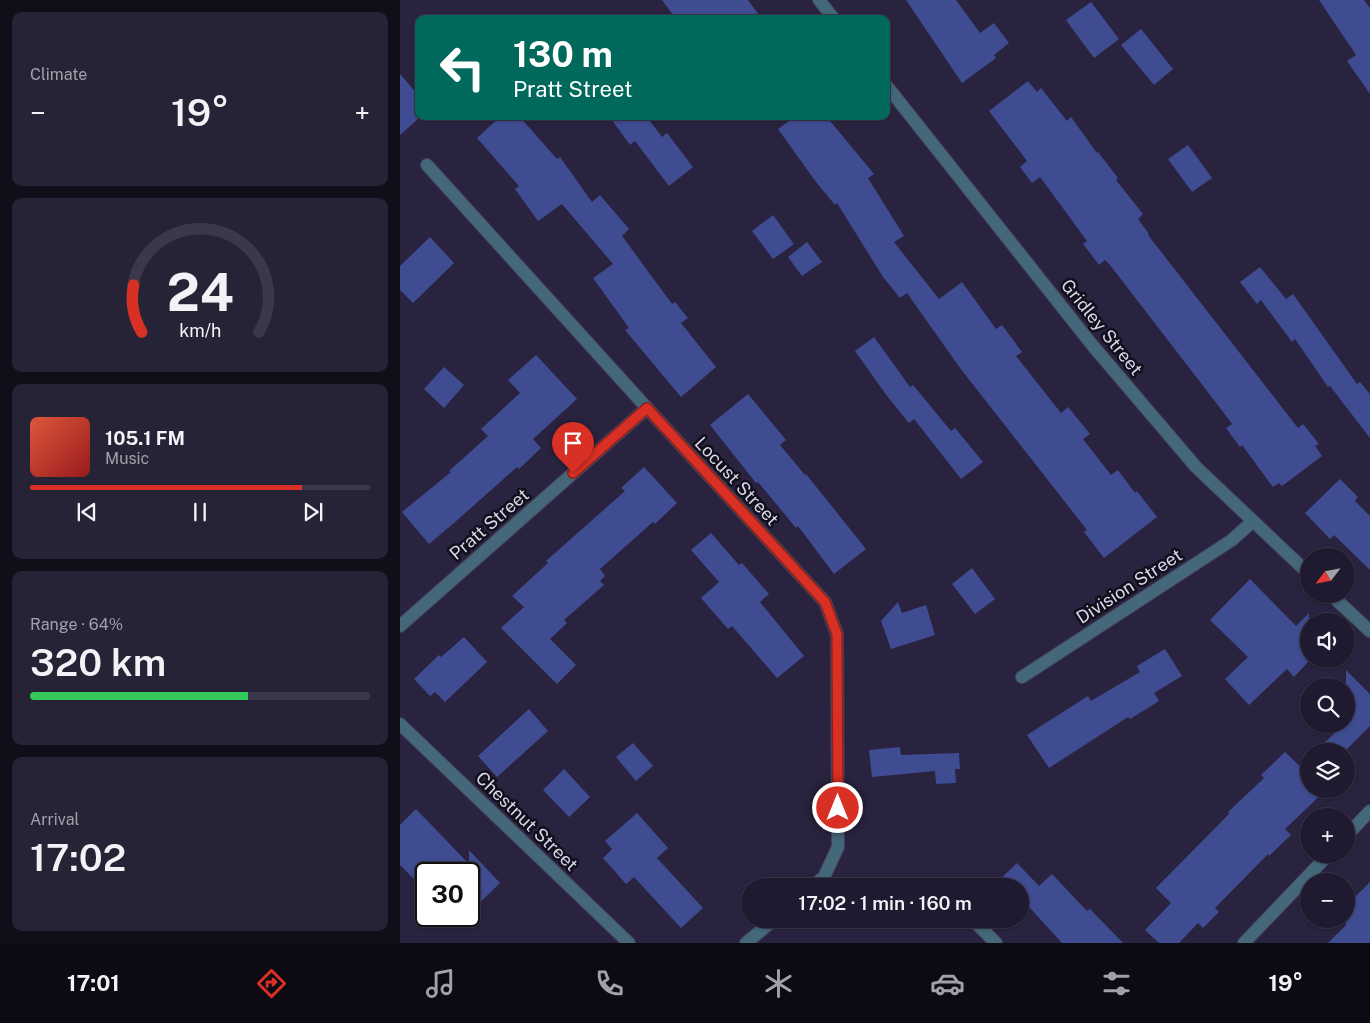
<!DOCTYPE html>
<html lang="en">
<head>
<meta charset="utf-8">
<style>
	body { margin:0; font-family:"Public Sans",sans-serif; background:#272337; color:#f1f3f6; height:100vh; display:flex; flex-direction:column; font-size:19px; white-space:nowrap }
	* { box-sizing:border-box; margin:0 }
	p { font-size:16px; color:#a1a1aa }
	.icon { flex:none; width:28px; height:28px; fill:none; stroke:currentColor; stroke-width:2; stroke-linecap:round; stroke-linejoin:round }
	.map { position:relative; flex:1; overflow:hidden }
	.details { display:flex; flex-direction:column; gap:12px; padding:12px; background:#110e1a; width:400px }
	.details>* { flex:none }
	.guide { position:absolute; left:15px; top:15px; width:475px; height:105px; border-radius:10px; box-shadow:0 1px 4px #0004,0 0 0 1px #3c384b; background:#00695c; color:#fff; overflow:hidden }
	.needle { width:32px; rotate:238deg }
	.tools { position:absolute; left:900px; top:548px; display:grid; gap:10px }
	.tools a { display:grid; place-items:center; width:55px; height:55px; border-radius:50%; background:#1f1a2f; box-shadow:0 1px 4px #0004,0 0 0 1px #3c384b; font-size:25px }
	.speed { position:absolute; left:15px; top:862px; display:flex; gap:10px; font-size:25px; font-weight:700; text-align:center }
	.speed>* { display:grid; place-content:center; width:65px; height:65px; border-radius:50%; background:#1f1a2f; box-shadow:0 1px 4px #0004,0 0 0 1px #3c384b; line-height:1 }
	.speed .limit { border:2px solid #111; border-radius:8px; background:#fff; color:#111 }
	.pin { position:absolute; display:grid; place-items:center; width:42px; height:42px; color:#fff; margin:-51px -21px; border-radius:50% 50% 50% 0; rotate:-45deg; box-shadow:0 0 5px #0007 }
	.pin .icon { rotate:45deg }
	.me { position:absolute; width:55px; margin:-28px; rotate:0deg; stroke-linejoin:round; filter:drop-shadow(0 0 4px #0008) }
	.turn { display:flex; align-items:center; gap:18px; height:105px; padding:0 15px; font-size:22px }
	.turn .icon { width:65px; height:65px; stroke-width:2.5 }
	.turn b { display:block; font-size:35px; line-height:42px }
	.big { font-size:38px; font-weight:600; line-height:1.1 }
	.details .card { flex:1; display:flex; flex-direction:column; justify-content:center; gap:8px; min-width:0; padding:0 18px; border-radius:10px; background:#272337 }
	.details .dial { align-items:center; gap:0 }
	.dial svg { height:130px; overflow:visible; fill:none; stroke:#3c384b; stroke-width:7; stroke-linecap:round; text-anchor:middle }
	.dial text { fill:#f1f3f6; stroke:none }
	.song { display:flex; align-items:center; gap:15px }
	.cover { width:60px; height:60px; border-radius:8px; background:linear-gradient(135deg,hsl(10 70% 55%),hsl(0 70% 35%)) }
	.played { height:5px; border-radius:2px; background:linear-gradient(90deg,#d93025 80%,#3c384b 80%) }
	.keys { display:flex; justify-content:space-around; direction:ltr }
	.heat { display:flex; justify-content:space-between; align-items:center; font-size:28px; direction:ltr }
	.charge { height:8px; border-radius:4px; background:linear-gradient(90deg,#34c759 64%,#3c384b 0) }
	.trip { position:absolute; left:341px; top:878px; width:288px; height:50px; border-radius:25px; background:#1f1a2f; box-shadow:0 1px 4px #0004,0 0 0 1px #3c384b; font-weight:600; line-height:50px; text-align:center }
	.menu { display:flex; height:80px; justify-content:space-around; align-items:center; background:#0c0a13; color:#a1a1aa }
	.menu .icon { width:35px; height:35px }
	.menu .on { color:#d93025 }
	.menu b { font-size:22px; color:#f1f3f6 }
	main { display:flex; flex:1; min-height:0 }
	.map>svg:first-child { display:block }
</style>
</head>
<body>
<main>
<section class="details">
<div class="card"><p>Climate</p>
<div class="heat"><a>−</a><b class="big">19°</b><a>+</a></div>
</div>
<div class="card dial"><svg viewBox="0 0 100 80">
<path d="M14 69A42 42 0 1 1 86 69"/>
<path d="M14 69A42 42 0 0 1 9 40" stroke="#d93025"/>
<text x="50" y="56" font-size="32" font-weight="700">24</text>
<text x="50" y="72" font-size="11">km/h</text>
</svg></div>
<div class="card">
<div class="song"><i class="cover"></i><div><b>105.1 FM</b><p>Music</p></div></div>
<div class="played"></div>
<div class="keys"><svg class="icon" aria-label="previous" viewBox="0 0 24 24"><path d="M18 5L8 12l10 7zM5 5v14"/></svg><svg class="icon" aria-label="pause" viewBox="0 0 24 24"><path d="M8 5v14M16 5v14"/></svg><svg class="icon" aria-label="next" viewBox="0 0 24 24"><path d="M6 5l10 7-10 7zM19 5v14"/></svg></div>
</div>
<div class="card"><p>Range · 64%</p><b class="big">320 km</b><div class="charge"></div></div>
<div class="card"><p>Arrival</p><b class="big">17:02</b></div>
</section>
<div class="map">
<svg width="970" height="943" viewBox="0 0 970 943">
	<rect width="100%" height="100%" fill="#29233f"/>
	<g fill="#3f4c91">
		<polygon points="262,0 348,0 362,19 276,19"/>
		<polygon points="506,0 556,0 580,33 594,23 609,43 594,55 596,58 562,83"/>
		<polygon points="919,0 964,0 970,8 970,94 947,61 956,55"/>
		<polygon points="691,2 719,39 694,58 666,20"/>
		<polygon points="741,29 773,69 754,85 721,45"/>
		<polygon points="0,74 19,96 19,118 0,135"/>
		<polygon points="628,81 637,92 641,88 667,121 671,117 697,153 698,152 718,178 716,180 743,214 738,219 749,234 748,235 898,428 903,424 919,444 915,446 922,456 882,486 879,483 873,487 842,445 840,447 826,428 832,424 817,404 710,265 705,260 699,265 683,244 687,241 640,177 632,183 620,167 627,161 589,111"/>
		<polygon points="101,116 119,116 157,159 160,157 192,202 200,195 229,229 222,236 272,304 275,302 288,318 281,323 316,367 281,397 225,330 229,328 193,278 213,264 162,204 138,221 115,189 119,186 77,138"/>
		<polygon points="209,116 246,116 262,137 267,133 293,167 269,186 235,141 230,145"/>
		<polygon points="396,116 426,116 474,174 468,178 504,236 494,242 539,299 562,282 596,329 602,325 622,352 616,356 661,413 668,407 690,434 683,439 711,475 718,470 735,493 737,491 757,517 704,558 684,532 687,530 560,368 507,293 500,298 483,277 437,203 435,205 416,182 378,129"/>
		<polygon points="788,145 812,178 792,192 768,159"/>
		<polygon points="373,215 394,244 373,259 352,231"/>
		<polygon points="30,237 54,263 13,303 0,290 0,266"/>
		<polygon points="407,242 422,262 402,276 388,257"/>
		<polygon points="860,267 886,299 893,294 957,384 960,382 970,394 970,438 930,386 928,387 895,339 892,342 861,300 857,304 840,282"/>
		<polygon points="474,337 510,387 513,385 551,431 555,428 583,462 561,479 514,419 509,423 487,396 455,351"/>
		<polygon points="136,355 177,399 133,439 141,448 119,469 117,467 54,523 29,544 2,512 51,472 49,471 88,436 81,429 120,393 108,380"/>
		<polygon points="44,367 64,385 44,408 24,389"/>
		<polygon points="348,394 386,440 380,445 405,475 406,474 466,549 434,574 398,526 396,528 358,482 356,483 310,425"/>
		<polygon points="244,467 277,503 255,524 253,522 200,569 205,576 200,581 204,585 164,620 167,623 150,639 176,665 157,684 101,628 124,607 112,596 148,563 146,561 225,491 221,488"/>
		<polygon points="940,479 958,497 955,501 970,516 970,570 934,535 930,539 905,513"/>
		<polygon points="311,533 339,565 342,563 369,594 360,602 404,656 377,678 332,626 328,629 301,598 319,582 291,550"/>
		<polygon points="572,568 595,599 575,614 552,584"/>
		<polygon points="850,579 896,626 909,613 909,661 894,677 887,669 849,705 825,679 848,657 810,620"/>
		<polygon points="498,602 502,613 526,605 535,635 491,649 481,621"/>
		<polygon points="64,637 87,662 45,702 35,692 30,696 14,679 39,655 41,657"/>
		<polygon points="765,649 782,676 754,693 759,701 730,719 728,717 649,768 627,735 688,696 691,701 740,672 737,666"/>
		<polygon points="946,670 970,694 970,726 945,751 916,751 944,724 946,724"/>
		<polygon points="129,709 148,731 97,777 78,756"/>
		<polygon points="233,743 253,766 236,781 216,757"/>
		<polygon points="500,747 501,755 559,753 560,769 555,769 556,783 536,784 535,771 472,777 469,750"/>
		<polygon points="885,752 909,775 909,789 927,789 885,829 891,835 869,856 868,854 815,908 819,912 803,928 798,923 779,943 759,943 745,930 771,903 756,888 829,814 828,812 864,778 861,775"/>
		<polygon points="164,769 190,797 169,817 143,790"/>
		<polygon points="16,809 69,864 69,850 100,883 69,913 69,874 22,874 15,880 0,865 0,825"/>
		<polygon points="237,813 268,848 257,858 303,908 281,928 234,877 226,884 203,858 212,849 205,841"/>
		<polygon points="617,863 639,886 652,874 687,911 690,909 723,943 662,943 620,897 620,886 593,886"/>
		<polygon points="970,882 970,943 928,943 946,925 946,906"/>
	</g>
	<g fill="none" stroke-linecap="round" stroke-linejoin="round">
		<defs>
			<g id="minor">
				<polyline points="419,0 434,19"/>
				<polyline points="486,85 693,346 796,467 909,574"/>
				<polyline points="27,165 247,408 425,602 437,634 438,847 424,877 413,886"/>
				<polyline points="930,594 970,631"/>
				<polyline points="0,626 247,408"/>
				<polyline points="622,677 832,540 853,521"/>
				<polyline points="0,724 229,943"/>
				<polyline points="946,836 970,811"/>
				<polyline points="572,919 596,943"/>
				<polyline points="346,943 375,919"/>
				<polyline points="844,943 929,854"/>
			</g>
		</defs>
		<use href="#minor" stroke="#45405a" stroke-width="14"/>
		<use href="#minor" stroke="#44677a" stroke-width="12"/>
	</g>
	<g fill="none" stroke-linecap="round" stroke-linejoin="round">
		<defs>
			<polyline id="route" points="173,473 247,408 425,602 437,634 438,808"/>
		</defs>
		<use href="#route" stroke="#8d1f18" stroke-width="12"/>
		<use href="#route" stroke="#d93025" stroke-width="9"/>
	</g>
	<g text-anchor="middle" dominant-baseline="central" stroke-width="5" stroke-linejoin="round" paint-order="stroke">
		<g font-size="18" fill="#d8d6e8" stroke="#110f1b">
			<text transform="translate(702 327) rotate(51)">Gridley Street</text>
			<text transform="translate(337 481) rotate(47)">Locust Street</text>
			<text transform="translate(89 524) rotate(-41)">Pratt Street</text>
			<text transform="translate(729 586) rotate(-33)">Division Street</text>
			<text transform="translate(127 821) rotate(44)">Chestnut Street</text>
		</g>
	</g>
</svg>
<div class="tools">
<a><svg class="needle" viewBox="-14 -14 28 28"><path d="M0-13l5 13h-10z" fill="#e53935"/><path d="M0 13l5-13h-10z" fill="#a1a1aa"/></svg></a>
<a><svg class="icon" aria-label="sound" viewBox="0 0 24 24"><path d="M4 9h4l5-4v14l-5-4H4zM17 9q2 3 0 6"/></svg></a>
<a><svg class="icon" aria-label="search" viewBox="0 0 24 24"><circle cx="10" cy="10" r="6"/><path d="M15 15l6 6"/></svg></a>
<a><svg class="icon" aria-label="layers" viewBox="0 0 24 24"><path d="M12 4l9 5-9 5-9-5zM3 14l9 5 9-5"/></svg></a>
<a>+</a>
<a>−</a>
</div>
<div class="speed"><div class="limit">30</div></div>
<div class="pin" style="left:173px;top:473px;background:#d93025"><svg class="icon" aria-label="arrive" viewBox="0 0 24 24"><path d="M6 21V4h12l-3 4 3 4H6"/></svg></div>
<svg class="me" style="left:438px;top:808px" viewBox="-20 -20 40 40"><circle r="17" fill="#d93025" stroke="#fff" stroke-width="3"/><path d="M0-11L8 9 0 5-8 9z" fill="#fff"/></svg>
<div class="trip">17:02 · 1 min · 160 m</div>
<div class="guide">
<div class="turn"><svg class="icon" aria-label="left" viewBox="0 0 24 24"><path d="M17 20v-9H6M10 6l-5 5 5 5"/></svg><div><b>130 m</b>Pratt Street</div></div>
</div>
</div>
</main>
<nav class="menu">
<b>17:01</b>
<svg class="icon on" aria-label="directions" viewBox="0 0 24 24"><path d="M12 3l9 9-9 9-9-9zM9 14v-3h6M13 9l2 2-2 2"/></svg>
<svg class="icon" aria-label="music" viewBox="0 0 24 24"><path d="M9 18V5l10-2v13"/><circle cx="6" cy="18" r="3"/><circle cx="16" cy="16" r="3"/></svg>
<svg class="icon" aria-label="phone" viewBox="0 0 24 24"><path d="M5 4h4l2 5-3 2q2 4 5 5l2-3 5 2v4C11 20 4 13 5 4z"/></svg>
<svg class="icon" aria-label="climate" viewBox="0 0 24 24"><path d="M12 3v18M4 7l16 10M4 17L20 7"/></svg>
<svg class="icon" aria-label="car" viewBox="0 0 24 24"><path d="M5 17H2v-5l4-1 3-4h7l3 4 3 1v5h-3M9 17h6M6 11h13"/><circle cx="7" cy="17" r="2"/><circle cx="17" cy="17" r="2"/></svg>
<svg class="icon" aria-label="filters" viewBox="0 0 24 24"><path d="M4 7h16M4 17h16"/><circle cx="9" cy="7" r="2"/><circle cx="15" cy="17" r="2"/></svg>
<b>19°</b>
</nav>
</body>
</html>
